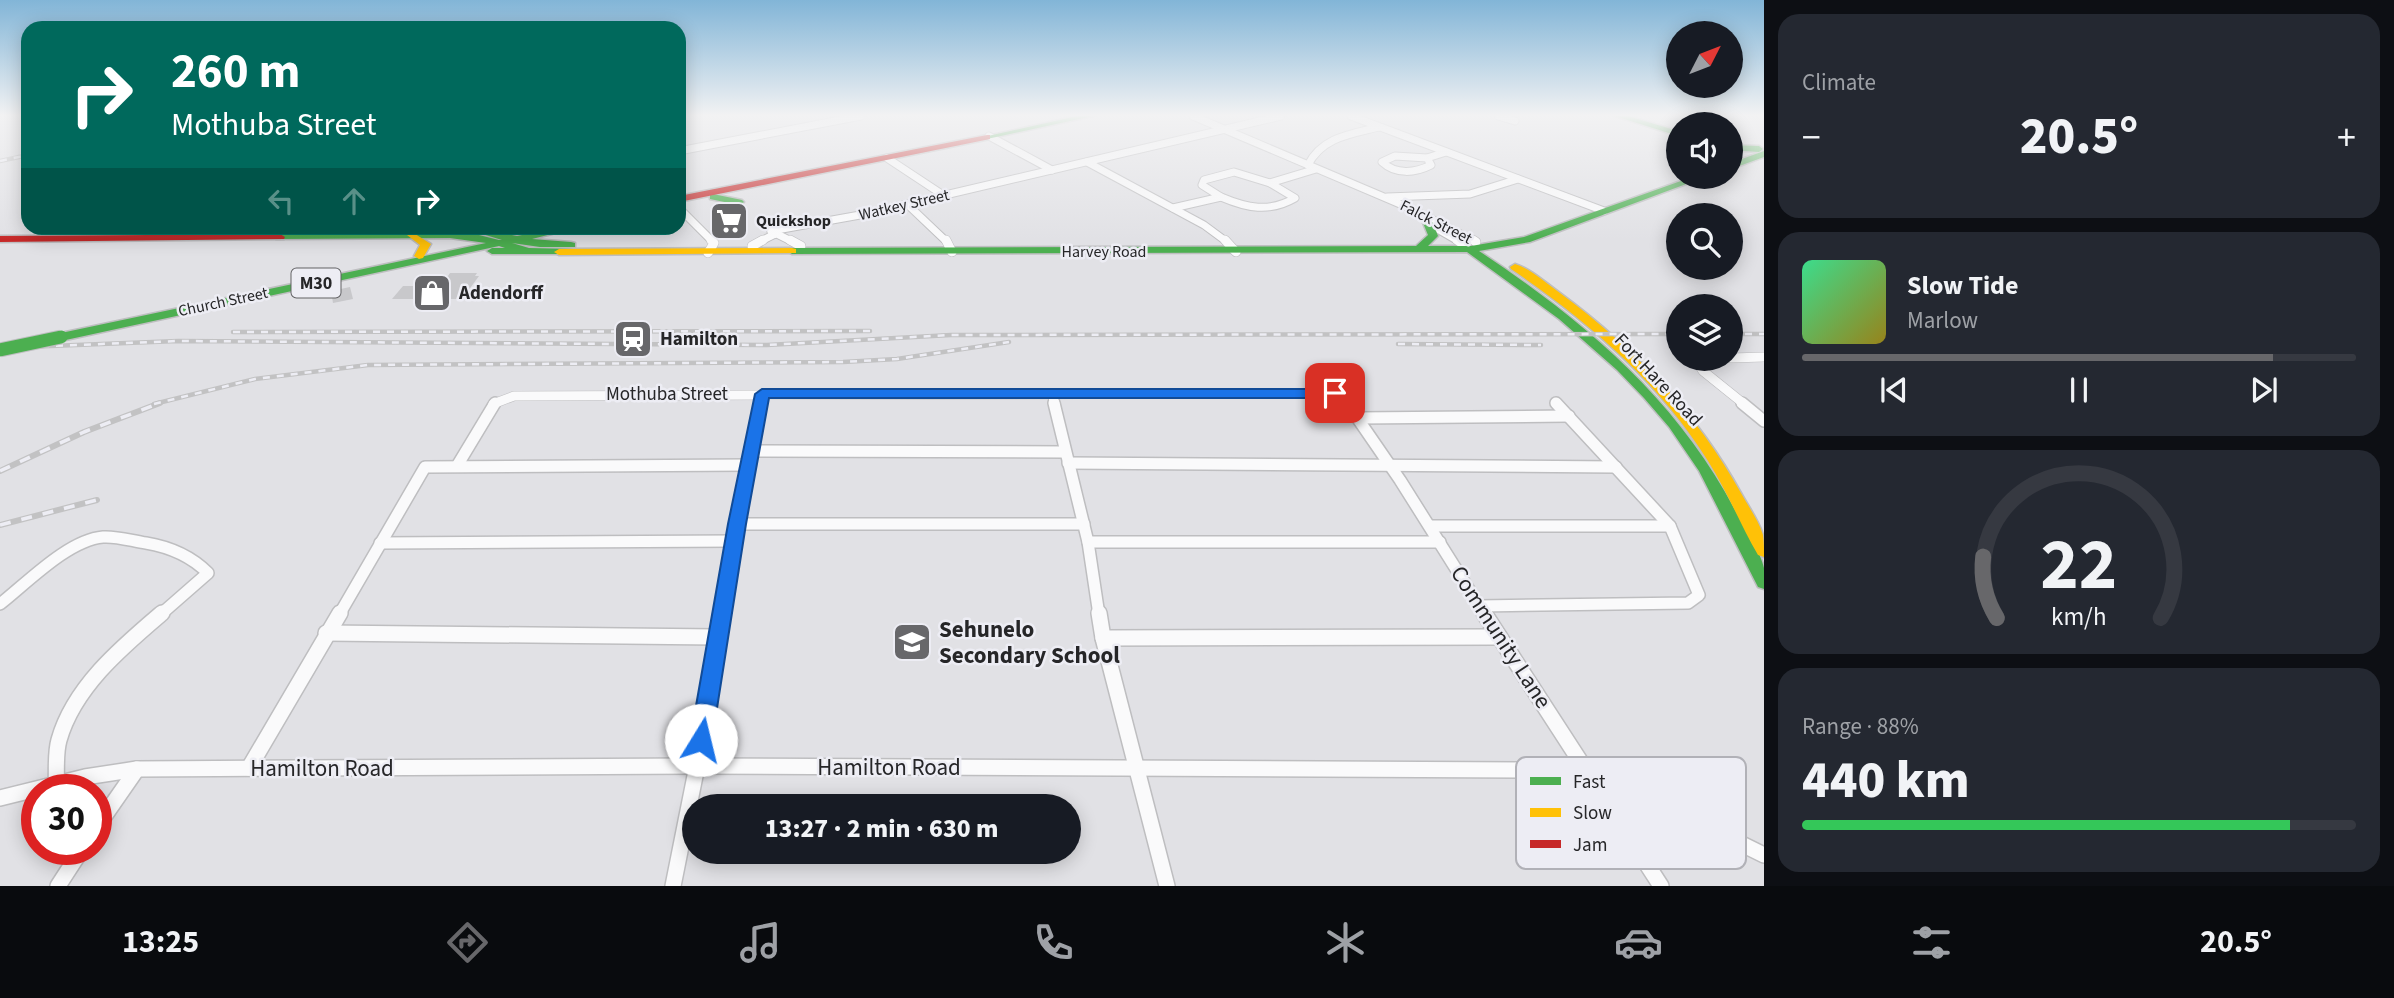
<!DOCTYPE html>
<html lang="en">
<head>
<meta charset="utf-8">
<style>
	body { margin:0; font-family:"Source Sans 3",sans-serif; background:#242831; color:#f1f3f6; height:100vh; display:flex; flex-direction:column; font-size:26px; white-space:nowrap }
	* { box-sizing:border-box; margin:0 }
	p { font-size:23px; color:#9ea1a6 }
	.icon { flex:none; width:38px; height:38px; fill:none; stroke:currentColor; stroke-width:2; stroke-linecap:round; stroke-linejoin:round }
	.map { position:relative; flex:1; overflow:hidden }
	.details { display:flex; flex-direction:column; gap:14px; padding:14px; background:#0d0f14; width:630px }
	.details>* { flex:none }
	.hud { position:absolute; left:21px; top:21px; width:665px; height:214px; border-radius:21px; box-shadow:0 4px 18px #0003; background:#00695c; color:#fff; overflow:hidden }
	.needle { width:46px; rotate:48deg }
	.controls { position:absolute; left:1666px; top:21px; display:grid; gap:14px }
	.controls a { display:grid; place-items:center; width:77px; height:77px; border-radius:50%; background:#171b24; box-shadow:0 4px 18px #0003; font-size:35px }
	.speed { position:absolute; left:21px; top:774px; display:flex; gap:14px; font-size:35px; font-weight:700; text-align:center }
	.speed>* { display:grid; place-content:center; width:91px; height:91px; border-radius:50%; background:#171b24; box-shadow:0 4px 18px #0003; line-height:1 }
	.speed .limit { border:10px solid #d22; background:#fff; color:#111 }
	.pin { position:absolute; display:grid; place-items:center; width:60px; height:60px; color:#fff; margin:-30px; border-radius:14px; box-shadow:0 4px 10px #0006 }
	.me { position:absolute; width:77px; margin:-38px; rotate:9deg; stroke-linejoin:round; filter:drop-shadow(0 0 5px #0008) }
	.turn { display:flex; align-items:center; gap:24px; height:147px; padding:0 35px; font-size:32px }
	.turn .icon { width:91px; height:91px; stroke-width:2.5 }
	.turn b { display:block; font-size:49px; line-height:60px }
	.lanes { display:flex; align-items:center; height:66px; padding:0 35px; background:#0003; justify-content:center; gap:35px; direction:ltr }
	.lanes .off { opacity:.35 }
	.big { font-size:52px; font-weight:800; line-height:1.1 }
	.details .widget { flex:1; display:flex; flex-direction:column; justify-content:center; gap:10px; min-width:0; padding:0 24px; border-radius:21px; background:#242831 }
	.details .dial { align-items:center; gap:0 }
	.dial svg { height:182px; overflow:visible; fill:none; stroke:#363941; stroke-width:7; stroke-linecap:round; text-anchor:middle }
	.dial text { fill:#f1f3f6; stroke:none }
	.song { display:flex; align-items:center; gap:21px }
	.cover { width:84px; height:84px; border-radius:10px; background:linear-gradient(135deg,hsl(150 70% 55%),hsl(50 70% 35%)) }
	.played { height:7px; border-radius:4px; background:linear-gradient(90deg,#67676a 85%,#363941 85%) }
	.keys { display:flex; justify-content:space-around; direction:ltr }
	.heat { display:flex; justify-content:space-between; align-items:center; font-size:38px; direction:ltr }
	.charge { height:10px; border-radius:5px; background:linear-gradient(90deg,#34c759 88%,#363941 0) }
	.trip { position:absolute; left:682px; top:794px; width:399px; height:70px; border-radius:35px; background:#171b24; box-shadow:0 4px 18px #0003; font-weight:800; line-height:70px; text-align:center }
	.tabs { display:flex; height:112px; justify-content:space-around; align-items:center; background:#090b0e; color:#9ea1a6 }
	.tabs .icon { width:49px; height:49px }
	.tabs .selected { color:#67676a }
	.tabs b { font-size:32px; color:#f1f3f6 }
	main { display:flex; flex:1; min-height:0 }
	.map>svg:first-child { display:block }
</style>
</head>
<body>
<main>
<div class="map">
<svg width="1764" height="886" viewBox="0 0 1764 886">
	<rect width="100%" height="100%" fill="#e1e1e5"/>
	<g fill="#c8c8cb">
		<polygon points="450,273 477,273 475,276 479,276 462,299 392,299 403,286 431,286 437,278 448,276"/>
		<polygon points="350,287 353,299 333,303 331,291"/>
	</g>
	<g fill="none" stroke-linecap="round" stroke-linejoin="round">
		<defs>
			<g id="street-far3">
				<polyline points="1193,116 1412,209 1476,242"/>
				<polyline points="1351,116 1604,211"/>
				<polyline points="1498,116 1515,121"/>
				<polyline points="989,136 1052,170"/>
				<polyline points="679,151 861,116"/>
				<path d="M1395,156L1427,158L1431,165C1415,173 1396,175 1382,162Z"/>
				<polyline points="887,158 943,195"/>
				<polyline points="1427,158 1446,152"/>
				<polyline points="1087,162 1204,225 1227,242"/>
				<path d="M1308,165C1322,137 1351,134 1379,127"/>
				<path d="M1221,197C1247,208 1269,213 1295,198L1270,183"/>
				<polyline points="1387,197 1470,194 1518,179"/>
				<polyline points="907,204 947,242"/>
				<polyline points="679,208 713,242"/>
				<polyline points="1173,208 1221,197 1202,185 1204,180 1234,172 1270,183 1316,169"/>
				<polyline points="1434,227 1460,242"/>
				<polyline points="771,231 860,215 1281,116"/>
				<polyline points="771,231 793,242"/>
				<polyline points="759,242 775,234"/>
			</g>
			<g id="street-far2">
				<polyline points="790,240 801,246"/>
				<polyline points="946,240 952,252"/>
				<polyline points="1225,240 1236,252"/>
				<polyline points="1457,240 1463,244"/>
				<polyline points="1473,240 1476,242"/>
				<polyline points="752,246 763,240"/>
				<polyline points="708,253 714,243 711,240"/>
				<polyline points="1731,358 1764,357"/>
				<polyline points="1701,359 1697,362 1703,371 1744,404"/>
				<polyline points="1052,394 1055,404"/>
				<polyline points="493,404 514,396 1335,393 1348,404"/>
				<polyline points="760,404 762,394"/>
			</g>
			<g id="street-far1">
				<polyline points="1054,403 1088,542 1099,615"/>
				<polyline points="1347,403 1400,480 1485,615"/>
				<polyline points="1742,403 1764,421"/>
				<polyline points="1359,418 1569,416"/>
				<polyline points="750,451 1065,452"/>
				<polyline points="1068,463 1616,467"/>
				<polyline points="457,466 495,403"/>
				<polyline points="737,524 1084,524"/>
				<polyline points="1430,526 1670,526"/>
				<polyline points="1088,542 1440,542"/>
				<polyline points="380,543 735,541"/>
				<path d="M0,604C27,583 68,540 103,537C117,536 132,541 146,543C170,547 191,556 208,573L160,615"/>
				<polyline points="1479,606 1688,603 1699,595 1670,526 1556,403"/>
				<polyline points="339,615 425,467 748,465"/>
				<polyline points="721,615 760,403"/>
			</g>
			<g id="street">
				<polyline points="1099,613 1103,638 1167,886"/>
				<polyline points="1484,613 1661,886"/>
				<polyline points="326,633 717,637"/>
				<polyline points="1103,638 1499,637"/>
				<polyline points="249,768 340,613"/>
				<path d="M56,784C57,770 55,754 59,740C74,687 122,647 162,613"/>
				<polyline points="0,798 85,777 137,769 697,766 1522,770 1595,779 1624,786 1764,855"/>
				<polyline points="96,828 137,769"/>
				<polyline points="58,886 82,849"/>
				<polyline points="673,886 697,766 721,613"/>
			</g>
			<g id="fast">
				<polygon points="1077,116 1093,116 987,139 983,137"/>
				<polygon points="1615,116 1628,116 1678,131 1678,136"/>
				<polygon points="1731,145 1759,146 1763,149 1759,152 1731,150"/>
				<polygon points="1764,151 1764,157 1731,169 1731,163"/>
				<path d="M1692,177H1705L1530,242L1479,251C1583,320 1676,398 1735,510C1743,524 1761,553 1764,568C1764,574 1764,582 1764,589L1758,587L1756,583L1699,471L1669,427L1644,398L1617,370L1559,319L1467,252L792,254L787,251L792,248L1416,246L1428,235L1423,223L1428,220L1433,223L1438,236L1428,246H1471L1524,237Z"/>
				<polygon points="713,194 742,200 744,202 739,205 710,199 710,195"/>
				<path d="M447,228H471C466,233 454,233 447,231Z"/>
				<polygon points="558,228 575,228 532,239 571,242 575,243 575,247 540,247 512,243 529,248 574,249 579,252 578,254 492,254 487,251 492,248 505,248 499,246 61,341 55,337 61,333 486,243 450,238 276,239 275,237 280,234 450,232 479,235 499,240 502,240 479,233 484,230 517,236"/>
			</g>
			<g id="slow">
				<polygon points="412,232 431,244 423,258 419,259 414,256 420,245 407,235"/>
				<polygon points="792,248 796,249 796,253 559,255 554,252 559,249"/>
				<path d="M1515,264C1531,269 1546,283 1560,293C1633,347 1697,413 1741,493C1748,506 1759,521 1763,535C1764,542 1764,550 1764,557L1758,555C1740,524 1727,491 1708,461C1659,382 1588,321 1511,269L1510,267Z"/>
			</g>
			<g id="jam">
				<polygon points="987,135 990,135 990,139 679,202 679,196"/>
				<polygon points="280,234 285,237 284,239 0,242 0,236"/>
			</g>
		</defs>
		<use href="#street-far3" stroke="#bebec0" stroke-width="9"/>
		<use href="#street-far2" stroke="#bebec0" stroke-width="10"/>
		<use href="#street-far1" stroke="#bebec0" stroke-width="14"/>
		<use href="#street" stroke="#bebec0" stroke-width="18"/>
		<use href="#fast" stroke="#bebec0" stroke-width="3"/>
		<use href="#slow" stroke="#bebec0" stroke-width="3"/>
		<use href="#jam" stroke="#bebec0" stroke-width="3"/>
		<use href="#street-far3" stroke="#fafafb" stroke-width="7"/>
		<use href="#street-far2" stroke="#fafafb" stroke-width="9"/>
		<use href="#street-far1" stroke="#fafafb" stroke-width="11"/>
		<use href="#street" stroke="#fafafb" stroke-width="15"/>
		<use href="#fast" fill="#4caf50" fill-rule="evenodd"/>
		<use href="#slow" fill="#ffc107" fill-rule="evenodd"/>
		<use href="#jam" fill="#c62828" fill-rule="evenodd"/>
		<defs>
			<g id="rail-far1">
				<polyline points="0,161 28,155"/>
				<polyline points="233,332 870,331"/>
				<polyline points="1731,334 1764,334"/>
				<polyline points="1398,344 1541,345"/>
				<polyline points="0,348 178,341 767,345 951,335 1678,334"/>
				<polyline points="154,404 255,379 368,365 843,362 897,359 1009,342"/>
			</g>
			<g id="rail">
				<polyline points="0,471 84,432 160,403"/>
				<polyline points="0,525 97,500"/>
			</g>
		</defs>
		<use href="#rail-far1" stroke="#c2c2c3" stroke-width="4.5"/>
		<use href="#rail" stroke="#c2c2c3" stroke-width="6"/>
		<use href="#rail-far1" stroke="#ededf4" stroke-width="2.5" stroke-dasharray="7" stroke-linecap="butt"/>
		<use href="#rail" stroke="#ededf4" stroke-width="3.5" stroke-dasharray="11" stroke-linecap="butt"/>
		<defs>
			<polyline id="fast-bridge" points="0,350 61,337"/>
		</defs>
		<use href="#fast-bridge" stroke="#bebec0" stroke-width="15" stroke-linecap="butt"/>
		<use href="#fast-bridge" stroke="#4caf50" stroke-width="13"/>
	</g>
	<linearGradient id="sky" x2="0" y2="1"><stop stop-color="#82b5d7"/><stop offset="0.48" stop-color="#f2f2f3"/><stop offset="1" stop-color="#f2f2f3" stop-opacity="0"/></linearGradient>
	<rect width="1764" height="240" fill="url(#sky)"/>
	<polygon fill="#1a73e8" stroke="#114b97" stroke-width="2" points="762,389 1335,389 1343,393 1335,398 769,398 746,524 712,740 709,747 701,750 693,747 690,740 728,524 755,394"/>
	<defs>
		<symbol id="supermarket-square" viewBox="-11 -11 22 22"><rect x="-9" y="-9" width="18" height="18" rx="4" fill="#67676a" stroke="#ededf4"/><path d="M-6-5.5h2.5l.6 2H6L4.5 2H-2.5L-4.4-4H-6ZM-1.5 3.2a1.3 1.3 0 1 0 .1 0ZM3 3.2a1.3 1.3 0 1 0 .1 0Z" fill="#fff"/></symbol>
		<symbol id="shop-square" viewBox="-11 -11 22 22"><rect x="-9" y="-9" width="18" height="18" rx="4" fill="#67676a" stroke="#ededf4"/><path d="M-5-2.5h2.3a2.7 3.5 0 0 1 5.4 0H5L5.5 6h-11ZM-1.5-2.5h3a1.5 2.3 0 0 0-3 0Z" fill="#fff"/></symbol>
		<symbol id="station-square" viewBox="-11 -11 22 22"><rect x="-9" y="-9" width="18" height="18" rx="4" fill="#67676a" stroke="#ededf4"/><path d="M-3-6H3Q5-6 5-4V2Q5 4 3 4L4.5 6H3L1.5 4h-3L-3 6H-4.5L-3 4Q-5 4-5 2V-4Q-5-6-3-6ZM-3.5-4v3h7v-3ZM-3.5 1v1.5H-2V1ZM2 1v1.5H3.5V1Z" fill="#fff"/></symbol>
		<symbol id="school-square" viewBox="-11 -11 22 22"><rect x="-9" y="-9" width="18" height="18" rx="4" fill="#67676a" stroke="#ededf4"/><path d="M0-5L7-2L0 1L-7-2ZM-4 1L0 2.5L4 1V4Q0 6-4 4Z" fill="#fff"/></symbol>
	</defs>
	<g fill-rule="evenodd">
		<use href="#supermarket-square" x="707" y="199" width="44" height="44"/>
		<use href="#shop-square" x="410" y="271" width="44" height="44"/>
		<use href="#station-square" x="611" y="317" width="44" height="44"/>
		<use href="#school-square" x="890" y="620" width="44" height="44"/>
	</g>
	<g text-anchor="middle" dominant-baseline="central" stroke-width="5" stroke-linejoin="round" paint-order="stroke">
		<g font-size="16" fill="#262628" stroke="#ededf4">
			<text transform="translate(904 205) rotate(-13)">Watkey Street</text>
			<text transform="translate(1436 222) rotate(27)">Falck Street</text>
			<text x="1104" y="252">Harvey Road</text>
			<text transform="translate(223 302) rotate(-12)">Church Street</text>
		</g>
		<g font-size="16" font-weight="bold" fill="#262628" stroke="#ededf4" text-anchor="start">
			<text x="756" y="221">Quickshop</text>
		</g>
		<rect fill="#ededf4" stroke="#626265" stroke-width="2" x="291.5" y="268.5" width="49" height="29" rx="5"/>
		<g font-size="18" font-weight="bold" fill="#262628">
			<text x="316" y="283">M30</text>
		</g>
		<g font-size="19" font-weight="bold" fill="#262628" stroke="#ededf4" text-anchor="start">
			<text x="459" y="293">Adendorff</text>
			<text x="660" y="339">Hamilton</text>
		</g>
		<g font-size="19" fill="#262628" stroke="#ededf4">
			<text transform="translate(1658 380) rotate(47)">Fort Hare Road</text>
			<text x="667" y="394">Mothuba Street</text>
		</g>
		<g font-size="23" font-weight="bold" fill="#262628" stroke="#ededf4" text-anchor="start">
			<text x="939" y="629">Sehunelo<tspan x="939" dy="26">Secondary School</tspan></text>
		</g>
		<g font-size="23" fill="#262628" stroke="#ededf4">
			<text transform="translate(1501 637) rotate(57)">Community Lane</text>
			<text x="889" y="767">Hamilton Road</text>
			<text x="322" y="768">Hamilton Road</text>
		</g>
	</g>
	<rect x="1516" y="757" width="230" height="112" rx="10" fill="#ededf4" stroke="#b1b1b7" stroke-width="2"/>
	<rect x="1530" y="777" width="31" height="8" fill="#4caf50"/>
	<rect x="1530" y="808" width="31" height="9" fill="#ffc107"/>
	<rect x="1530" y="840" width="31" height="8" fill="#c62828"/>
	<g font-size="19" fill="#262628">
		<text x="1573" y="788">Fast</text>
		<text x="1573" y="819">Slow</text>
		<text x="1573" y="851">Jam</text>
	</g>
</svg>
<div class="controls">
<a><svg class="needle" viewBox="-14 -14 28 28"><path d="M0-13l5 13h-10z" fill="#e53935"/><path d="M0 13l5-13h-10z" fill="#9ea1a6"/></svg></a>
<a><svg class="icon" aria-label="sound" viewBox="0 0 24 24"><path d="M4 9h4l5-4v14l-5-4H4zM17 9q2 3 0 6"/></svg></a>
<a><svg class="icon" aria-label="search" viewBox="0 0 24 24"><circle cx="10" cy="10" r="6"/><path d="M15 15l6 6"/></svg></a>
<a><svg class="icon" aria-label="layers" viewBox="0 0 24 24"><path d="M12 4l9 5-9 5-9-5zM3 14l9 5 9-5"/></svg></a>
</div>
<div class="speed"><div class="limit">30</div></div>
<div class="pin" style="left:1335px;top:393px;background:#d93025"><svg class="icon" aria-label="arrive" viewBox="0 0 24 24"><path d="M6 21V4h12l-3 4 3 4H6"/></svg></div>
<svg class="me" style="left:701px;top:740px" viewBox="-20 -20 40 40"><circle r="19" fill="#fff"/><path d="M0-13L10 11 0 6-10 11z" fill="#1a73e8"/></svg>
<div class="trip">13:27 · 2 min · 630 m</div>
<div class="hud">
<div class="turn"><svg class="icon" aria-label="right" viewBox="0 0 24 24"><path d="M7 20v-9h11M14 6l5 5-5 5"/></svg><div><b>260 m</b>Mothuba Street</div></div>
<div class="lanes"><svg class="icon off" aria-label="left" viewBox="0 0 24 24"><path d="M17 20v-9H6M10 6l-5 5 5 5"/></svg><svg class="icon off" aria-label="ahead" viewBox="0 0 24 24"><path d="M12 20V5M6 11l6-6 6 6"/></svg><svg class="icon" aria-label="right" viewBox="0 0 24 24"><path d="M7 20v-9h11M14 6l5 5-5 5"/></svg></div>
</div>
</div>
<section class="details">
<div class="widget"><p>Climate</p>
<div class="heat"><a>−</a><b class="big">20.5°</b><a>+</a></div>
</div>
<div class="widget">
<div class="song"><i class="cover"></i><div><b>Slow Tide</b><p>Marlow</p></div></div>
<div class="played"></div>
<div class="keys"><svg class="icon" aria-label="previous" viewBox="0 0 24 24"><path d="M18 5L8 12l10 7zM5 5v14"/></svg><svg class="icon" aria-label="pause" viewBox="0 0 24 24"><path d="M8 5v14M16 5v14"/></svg><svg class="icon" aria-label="next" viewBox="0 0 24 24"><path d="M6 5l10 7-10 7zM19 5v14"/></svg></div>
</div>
<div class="widget dial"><svg viewBox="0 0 100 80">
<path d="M14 69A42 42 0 1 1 86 69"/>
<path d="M14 69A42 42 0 0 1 8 42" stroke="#67676a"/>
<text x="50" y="56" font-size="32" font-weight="700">22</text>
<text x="50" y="72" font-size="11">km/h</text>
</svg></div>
<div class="widget"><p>Range · 88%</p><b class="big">440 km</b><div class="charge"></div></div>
</section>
</main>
<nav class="tabs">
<b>13:25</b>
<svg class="icon selected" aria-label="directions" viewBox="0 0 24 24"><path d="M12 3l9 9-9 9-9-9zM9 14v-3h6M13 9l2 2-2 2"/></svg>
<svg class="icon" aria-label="music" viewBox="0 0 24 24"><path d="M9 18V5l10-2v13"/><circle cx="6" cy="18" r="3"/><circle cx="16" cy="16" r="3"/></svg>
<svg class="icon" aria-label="phone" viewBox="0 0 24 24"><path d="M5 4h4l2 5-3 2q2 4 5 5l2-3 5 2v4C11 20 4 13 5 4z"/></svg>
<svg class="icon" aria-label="climate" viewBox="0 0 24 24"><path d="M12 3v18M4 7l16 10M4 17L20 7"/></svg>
<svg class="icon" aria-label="car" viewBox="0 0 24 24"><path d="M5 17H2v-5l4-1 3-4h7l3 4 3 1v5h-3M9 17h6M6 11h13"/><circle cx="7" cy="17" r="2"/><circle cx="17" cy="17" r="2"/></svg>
<svg class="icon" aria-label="filters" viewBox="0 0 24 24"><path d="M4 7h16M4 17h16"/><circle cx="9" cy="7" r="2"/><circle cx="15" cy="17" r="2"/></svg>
<b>20.5°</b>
</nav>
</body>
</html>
